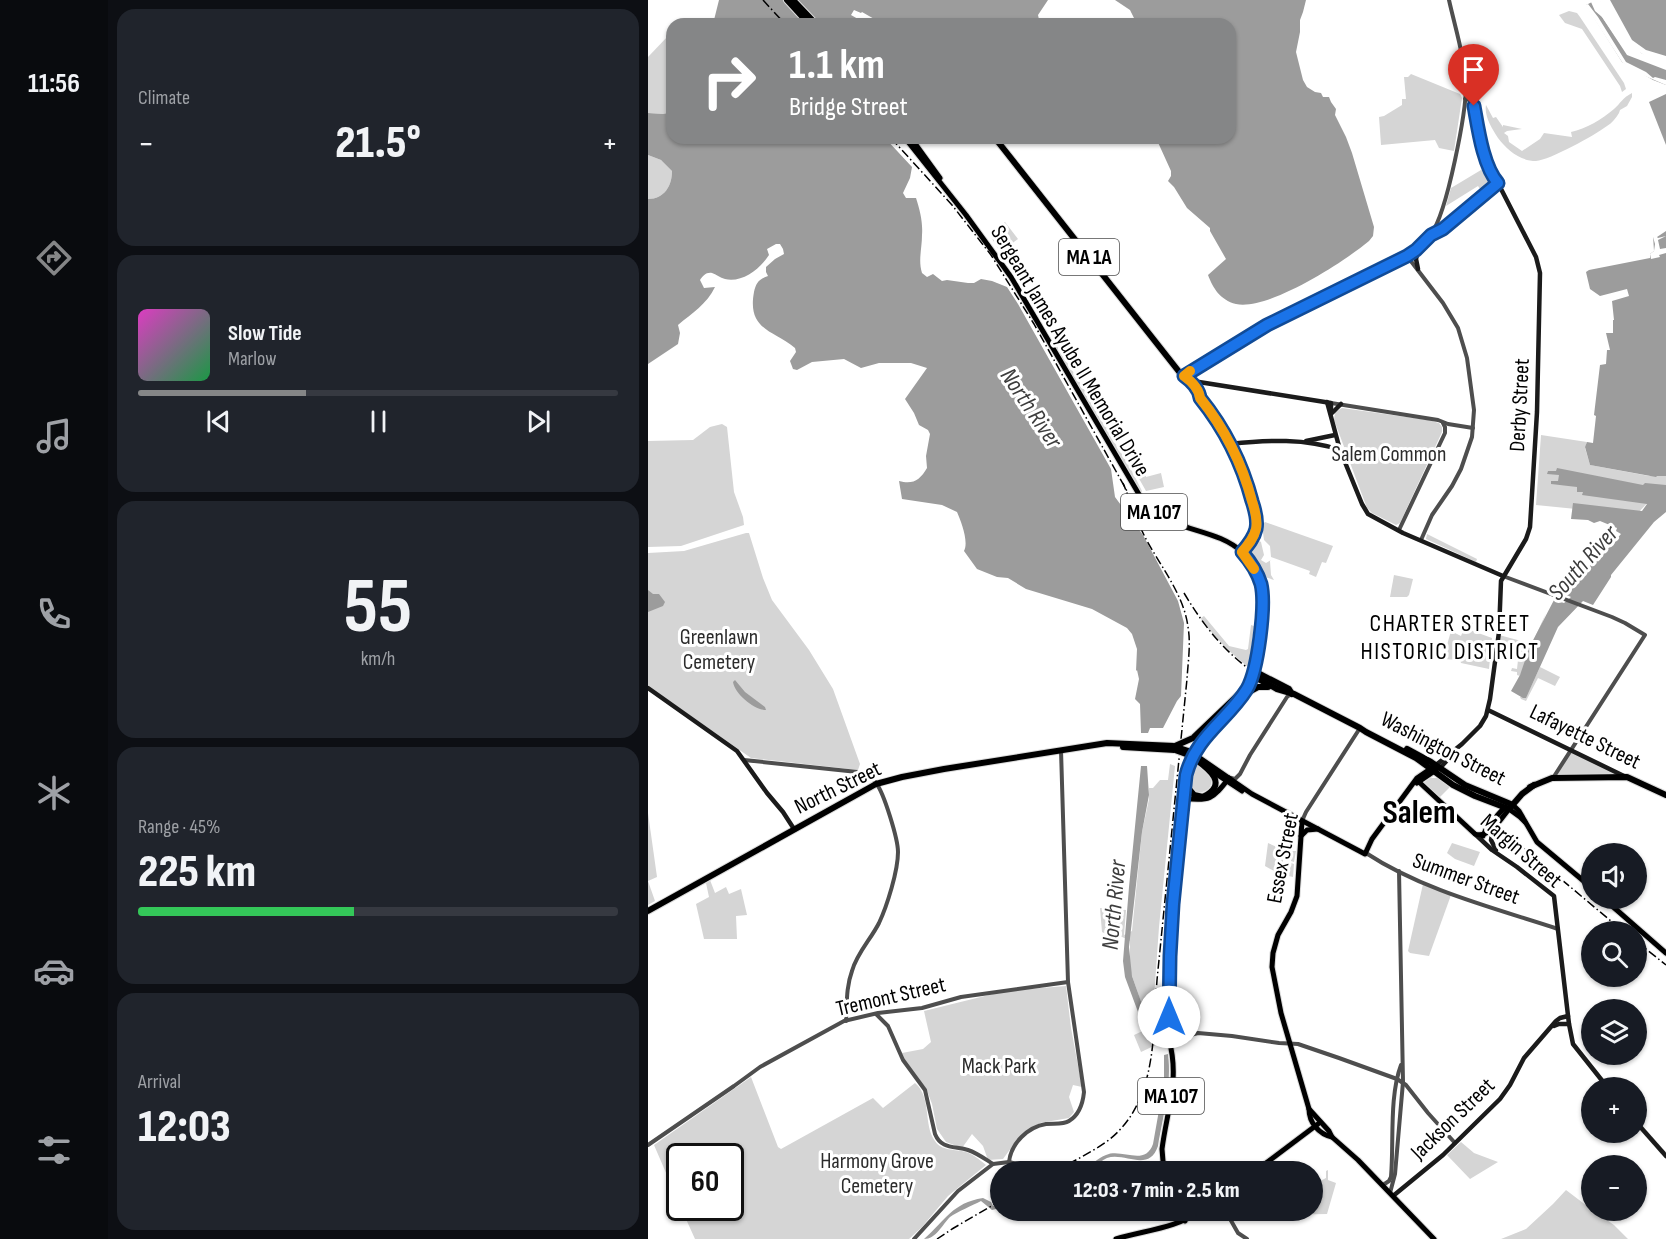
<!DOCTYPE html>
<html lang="en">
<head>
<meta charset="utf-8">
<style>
	body { margin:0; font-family:"Sofia Sans Condensed",sans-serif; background:#20242c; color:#f1f3f6; height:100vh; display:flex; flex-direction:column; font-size:22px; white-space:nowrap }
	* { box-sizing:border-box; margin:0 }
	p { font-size:20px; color:#9ea1a6 }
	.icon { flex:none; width:33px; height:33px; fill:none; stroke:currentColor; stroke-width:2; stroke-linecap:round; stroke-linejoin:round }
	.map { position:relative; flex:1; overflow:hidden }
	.drawer { display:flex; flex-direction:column; gap:9px; padding:9px; background:#0d0f14; width:540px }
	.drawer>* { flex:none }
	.banner { position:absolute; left:18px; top:18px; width:570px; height:126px; border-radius:18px; box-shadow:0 2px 4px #0004; background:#858687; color:#fff; overflow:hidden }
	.tools { position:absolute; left:933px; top:843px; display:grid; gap:12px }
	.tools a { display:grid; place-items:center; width:66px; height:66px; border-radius:50%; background:#171b24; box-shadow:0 2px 4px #0004; font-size:30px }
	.speed { position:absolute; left:18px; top:1143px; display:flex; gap:12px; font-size:30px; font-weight:700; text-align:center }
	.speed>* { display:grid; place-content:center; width:78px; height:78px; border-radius:50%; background:#171b24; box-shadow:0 2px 4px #0004; line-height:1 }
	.speed .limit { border:3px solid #111; border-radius:9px; background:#fff; color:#111 }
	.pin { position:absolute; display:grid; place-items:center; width:51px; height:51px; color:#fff; margin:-62px -26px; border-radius:50% 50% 50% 0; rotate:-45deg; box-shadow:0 0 6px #0007 }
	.pin .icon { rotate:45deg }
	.me { position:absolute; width:66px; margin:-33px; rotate:0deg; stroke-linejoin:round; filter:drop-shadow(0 0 4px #0008) }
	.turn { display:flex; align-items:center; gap:21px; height:126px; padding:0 24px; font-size:27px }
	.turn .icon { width:78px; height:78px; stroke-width:2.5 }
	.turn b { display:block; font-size:42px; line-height:51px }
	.big { font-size:45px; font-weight:800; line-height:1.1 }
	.drawer .card { flex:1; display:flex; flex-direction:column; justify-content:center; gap:9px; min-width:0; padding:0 21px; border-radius:18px; background:#20242c }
	.drawer .dial { align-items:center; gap:0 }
	.dial b { font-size:78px; line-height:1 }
	.song { display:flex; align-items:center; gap:18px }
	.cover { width:72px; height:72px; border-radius:9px; background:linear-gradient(135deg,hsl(310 70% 55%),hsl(140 70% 35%)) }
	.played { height:6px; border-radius:3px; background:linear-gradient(90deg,#858687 35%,#363941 35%) }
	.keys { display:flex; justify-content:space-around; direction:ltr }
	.heat { display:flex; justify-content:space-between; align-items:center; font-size:33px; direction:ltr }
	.charge { height:9px; border-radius:4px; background:linear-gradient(90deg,#34c759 45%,#363941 0) }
	.trip { position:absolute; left:342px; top:1161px; width:333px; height:60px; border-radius:30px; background:#171b24; box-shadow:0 2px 4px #0004; font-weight:800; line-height:60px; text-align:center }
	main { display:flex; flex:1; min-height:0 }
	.menu { display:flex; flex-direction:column; width:108px; justify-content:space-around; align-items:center; background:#090b0e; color:#9ea1a6 }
	.menu .icon { width:42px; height:42px }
	.menu .on { color:#858687 }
	.menu b { font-size:27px; color:#f1f3f6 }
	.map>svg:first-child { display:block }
</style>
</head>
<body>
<main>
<nav class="menu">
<b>11:56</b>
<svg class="icon on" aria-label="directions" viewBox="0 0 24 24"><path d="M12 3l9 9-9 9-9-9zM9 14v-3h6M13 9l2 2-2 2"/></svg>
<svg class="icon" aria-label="music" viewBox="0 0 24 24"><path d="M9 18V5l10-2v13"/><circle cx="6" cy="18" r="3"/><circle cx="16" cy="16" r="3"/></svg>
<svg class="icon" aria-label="phone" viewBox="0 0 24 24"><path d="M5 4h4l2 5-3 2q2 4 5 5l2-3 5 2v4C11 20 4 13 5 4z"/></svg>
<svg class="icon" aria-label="climate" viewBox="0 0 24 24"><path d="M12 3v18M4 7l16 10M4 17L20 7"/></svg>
<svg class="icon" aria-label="car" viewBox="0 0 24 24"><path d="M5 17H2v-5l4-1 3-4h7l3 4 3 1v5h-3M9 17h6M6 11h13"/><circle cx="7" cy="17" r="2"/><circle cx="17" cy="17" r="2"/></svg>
<svg class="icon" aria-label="filters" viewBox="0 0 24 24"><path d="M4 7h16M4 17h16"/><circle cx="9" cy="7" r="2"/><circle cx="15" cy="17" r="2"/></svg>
</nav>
<section class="drawer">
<div class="card"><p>Climate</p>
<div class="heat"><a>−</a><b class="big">21.5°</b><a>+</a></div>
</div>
<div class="card">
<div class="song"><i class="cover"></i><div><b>Slow Tide</b><p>Marlow</p></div></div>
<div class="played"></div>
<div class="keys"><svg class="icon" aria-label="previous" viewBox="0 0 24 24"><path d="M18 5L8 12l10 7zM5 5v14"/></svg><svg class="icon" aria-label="pause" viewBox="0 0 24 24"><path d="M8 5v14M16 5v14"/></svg><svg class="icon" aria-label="next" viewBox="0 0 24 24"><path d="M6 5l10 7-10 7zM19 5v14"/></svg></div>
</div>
<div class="card dial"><b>55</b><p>km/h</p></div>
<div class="card"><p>Range · 45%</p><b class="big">225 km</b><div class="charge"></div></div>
<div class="card"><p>Arrival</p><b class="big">12:03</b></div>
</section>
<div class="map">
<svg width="1018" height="1239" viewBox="0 0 1018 1239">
	<rect width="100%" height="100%" fill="#fff"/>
	<g fill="#d5d5d5">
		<polygon points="921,11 929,13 932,17 976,83 978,89 974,92 972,86 934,29 917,23 911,15"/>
		<polygon points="21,35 24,35 24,112 15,114 0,113 0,57"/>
		<polygon points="763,74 812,94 814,98 806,151 791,148 787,140 733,145 731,117 736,116 754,105 754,99 758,99 756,77 760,77"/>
		<path d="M984,93V97L979,106L972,110L971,113C968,118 964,123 959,126C947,135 902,160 888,161C872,161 859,150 850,138C844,129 836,116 838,105L845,118L848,117L855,127V125L874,129L859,131L856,133L860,136L861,142L874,151L892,139L896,133L924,137L923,132C938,129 954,119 966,109C973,103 974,98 984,93Z"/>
		<path d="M0,155L13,160L24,171C24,186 16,199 0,199Z"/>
		<polygon points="838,167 845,184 834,192 830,186 798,206 803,188"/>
		<polygon points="357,222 370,239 352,252 343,237 357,227 355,224"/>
		<polygon points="402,339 407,343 444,402 456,409 463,415 465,423 465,440 481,465 494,491 493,492"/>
		<polygon points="694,408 780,420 791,423 794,427 794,432 752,523 748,525 724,513 719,508 686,420 687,412"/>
		<polygon points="74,424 79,427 86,492 95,517 96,525 33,546 0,547 0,441 45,440 62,427"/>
		<polygon points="893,435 939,442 937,448 942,465 1001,476 1018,476 1018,490 1003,499 988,515 888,505"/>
		<polygon points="495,465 498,477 513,473 516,487 498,491 485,468"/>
		<polygon points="617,522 685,546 678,563 674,562 668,577 661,574 662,571 623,557 622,546 616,540 614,525"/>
		<polygon points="98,533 101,533 115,578 124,600 161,650 185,689 212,764 210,770 103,758 0,686 0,553 36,551"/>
		<polygon points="779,534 829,559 828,562 778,539"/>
		<polygon points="608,539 613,542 616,555 613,560 618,563 623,560 622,561 623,575 626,580 617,577 601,552 601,549"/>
		<polygon points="746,575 765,579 761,595 759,597 742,597"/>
		<polygon points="898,613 880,660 869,681 872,676 869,675 869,672 863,671 864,668 869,669 870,660 848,655 851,635 884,644"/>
		<polygon points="556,616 581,646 598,650 600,649 603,625 606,626 601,668 580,650 554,622 553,618"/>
		<polygon points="819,621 825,623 822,630 844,638 841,669 813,663 812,660 795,659 803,631 813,636"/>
		<polygon points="892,667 912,677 907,686 890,678 878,701 873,699 872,697 880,693"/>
		<polygon points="923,750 979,777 904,778"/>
		<path d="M545,763L550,765L563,776C565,789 559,792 548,793C537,784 541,775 545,763Z"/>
		<path d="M522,764L527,766L511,927L504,1025L507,1026V1030L510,1033L512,1043L493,1052L486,1035L501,1028V1025L482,970V941C470,933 465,938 454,932L452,908L478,910L476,935L484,931L494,832L501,799V788H505L512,780H520Z"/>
		<polygon points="782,778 790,778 801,785 801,788 791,798 775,783"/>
		<polygon points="0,813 9,877 0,881 7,901 0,905"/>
		<polygon points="620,843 638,851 648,851 646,862 643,861 643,859 635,860 635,865 642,865 643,863 646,864 645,877 627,873 626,871 617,866"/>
		<polygon points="804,843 832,852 826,866 807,859 799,853"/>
		<polygon points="62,880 67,893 78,887 81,894 93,889 99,915 88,916 89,939 56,939 48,904 61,897 58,883"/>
		<polygon points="775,884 803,895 781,956 762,953 760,951"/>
		<polygon points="418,986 423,1028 434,1087 425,1085 421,1097 426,1112 421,1118 392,1123 371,1137 355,1159 340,1160 335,1146 324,1134 314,1148 298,1142 289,1129 284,1104 278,1088 261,1069 254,1053 275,1049 283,1042 276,1011 357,991"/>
		<path d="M103,1077L130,1147L133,1149L225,1098L235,1108L267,1083C284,1097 275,1125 287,1141C293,1151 307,1149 318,1152C325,1154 332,1160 338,1165L300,1196L274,1227L261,1239H47L33,1208H82V1156H32L31,1203L6,1145Z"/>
		<polygon points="813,1142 826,1153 850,1162 822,1179 799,1155"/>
		<polygon points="680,1170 680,1180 688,1183 679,1214 634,1215 632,1212 628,1214 626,1211 664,1210 665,1178 668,1183 678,1178 678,1171"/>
		<polygon points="918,1190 943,1209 944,1210 946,1211 966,1225 980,1239 853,1239 878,1229 905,1204"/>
	</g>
	<g fill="#9c9c9c">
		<polygon points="71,0 400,0 390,15 392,24 235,24 214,12 213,13 206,10 203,15 210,19 208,22 212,24 65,24"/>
		<path d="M467,0H658L655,12L652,20V32L648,52L655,80L659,87L667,92L673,93L675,97H681L683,102L688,109L687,115L698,137L704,153L726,227L725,236L721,241C696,262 620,311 588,304C572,300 565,288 560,275L578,259L562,231V228L539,208L526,187L520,181L523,176V171L508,138H582V24H489L482,10Z"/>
		<polygon points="952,0 1018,0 1018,63 993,53"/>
		<polygon points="944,2 978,52 1018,69 1018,85 1005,80 974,62 938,5"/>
		<polygon points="1018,94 1018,145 1001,102"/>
		<path d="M24,112V138H237L264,167L262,178L255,193L258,198H268C272,210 275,223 274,235C274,249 270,260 274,273L279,277L285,274L294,281L299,280L320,283H326L333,279L344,281L359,287L370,304L463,469L467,497L495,535L530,601L536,623L533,696L529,701L515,728H502L500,733H493L492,704L487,699L491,679L489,670L488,671L489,649L484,634L479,628L444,609L378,589L360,578L349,577L329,569L316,551C321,542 313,521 309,512L294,505L254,499L251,481C265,485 272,480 279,468L278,456L282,434L280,430L271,425L266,413L257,399L279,368L263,363H231L213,368L196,359L164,362L149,370L145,369L142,361L148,352L147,348C125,330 99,330 106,292C108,283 111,279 120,276L118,272V267L127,259L136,254L135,249L132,244H128L119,249L121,255C112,269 94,283 77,279C72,278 68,274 64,273C58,272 55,276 52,280L56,288L67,287C59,304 44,313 30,325L32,333L30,344L0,364V199C16,199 24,186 24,171L13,160L0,155V113L15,114Z"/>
		<polygon points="1018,223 1018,476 1009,476 1008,477 942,465 937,447 939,442 945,443 948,416 946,415 952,365 958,364 959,350 962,350 958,333 965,333 965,320 966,320 964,301 981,296 979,289 952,296 942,289 938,272 941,270 1002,258 1002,254 1006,251 1005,235 1009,234"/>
		<polygon points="909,468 995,485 997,483 1018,485 1018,512 1006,522 963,575 963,577 945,605 935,601 910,627 878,698 875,698 863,691 872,675 882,646 906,600 916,603 923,597 912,592 923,567 936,572 947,560 949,561 973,534 968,531 969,528 952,521 946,523 940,520 923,519 925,503 994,511 999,504 934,495 935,492 929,492 929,487 903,484 903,481 910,481 911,475 899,474 900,471 908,471"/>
		<polygon points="0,590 5,594 11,594 17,602 15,606 0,612"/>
		<path d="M87,680L97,692L117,707L118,710C106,710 87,694 85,682Z"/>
		<polygon points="493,766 499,766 501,795 494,832 481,947 484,976 501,1024 512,1028 517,1037 512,1038 509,1032 500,1028 493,1020 477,977 475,961 481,887"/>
		<path d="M520,1054C524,1084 515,1116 510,1146C501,1173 477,1152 459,1158C449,1162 446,1172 434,1171C442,1166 450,1158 458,1155C474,1148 497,1167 505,1144L516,1082V1055Z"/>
		<path d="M335,1198L343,1202L345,1206L352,1205V1208L344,1210L333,1201C325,1205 309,1212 302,1217C294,1225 288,1239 276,1239C298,1220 304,1203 335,1198Z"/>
	</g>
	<g fill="#fff">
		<polygon points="951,0 962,0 984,40 998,50 1018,56 1018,64 996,55 982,46 964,22"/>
		<polygon points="945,1 954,11 980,51 1018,67 1018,70 979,55 954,17 947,11 943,2"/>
		<polygon points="940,4 950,17 978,62 998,72 1005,78 1007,77 1018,80 1018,85 983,70 974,62 937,5"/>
		<polygon points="1018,220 1018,231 1009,237 1010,238 1018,236 1010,240 1012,249 1018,248 1018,253 1011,255 1012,257 1003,259 1002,254 1006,251 1007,244 1005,237 1003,237 1002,235 1010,230"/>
	</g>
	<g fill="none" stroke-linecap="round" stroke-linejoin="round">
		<defs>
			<g id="primary">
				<path d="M257,138L318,215L363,277L492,496C497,502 502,509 508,513C535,532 570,530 594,552"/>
				<polyline points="263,138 292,178"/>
				<polyline points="549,756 604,794 717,854 724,839 769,778 785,767"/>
				<polyline points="562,770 594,791"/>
				<path d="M771,782L827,834C841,839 853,819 861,809L872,817L877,822"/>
				<polyline points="769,783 788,770"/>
				<path d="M535,798C561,802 565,799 581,778"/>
				<polyline points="865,805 871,811 889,842 944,888"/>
				<path d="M654,821L649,896L643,912L630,935L625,953L624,967L633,1013L661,1109C661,1123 671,1134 684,1137"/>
				<polyline points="653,836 659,830 670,829"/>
				<polyline points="835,836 839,827 856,808"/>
				<polyline points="955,898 1018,953"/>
				<polyline points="661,1109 681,1131 684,1137 710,1160 786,1239"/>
				<path d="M518,1172L515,1161L514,1149C519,1110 532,1079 521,1040C519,954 528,869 536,783"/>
				<polyline points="606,1172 670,1124"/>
				<polyline points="531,1210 537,1221"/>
				<path d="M468,1239C497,1230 528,1229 553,1210"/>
			</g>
			<g id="trunk">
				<polyline points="139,0 161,24"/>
				<polyline points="145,0 168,24"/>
				<path d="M347,138L562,411L579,438L592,464L601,489L608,516L607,532L594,552C625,588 613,623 607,666C601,701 567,719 549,748C542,759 538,771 536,783L546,795L555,797C581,784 561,769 547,759"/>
				<polyline points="606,671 641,689 644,694"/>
				<polyline points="605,676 629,689 646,694 712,728 718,732 768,758 805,785 827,796 861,809 874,794 886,785"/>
				<polyline points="597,694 610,687 620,687"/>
				<polyline points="545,738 591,694"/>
				<polyline points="475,747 527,750"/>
				<polyline points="759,749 783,762 817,785 865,805"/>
				<polyline points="882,787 904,778 979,777 1018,795"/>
				<polyline points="0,911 228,784 254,777 296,769 459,743 527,746"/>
			</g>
		</defs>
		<use href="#primary" stroke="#dbdbdb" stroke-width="7"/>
		<use href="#trunk" stroke="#dbdbdb" stroke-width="8"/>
		<g stroke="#4e4e4e" stroke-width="4">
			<path d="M817,99L822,100L826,106C831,128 835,165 850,183"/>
			<path d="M783,234C799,213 819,110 818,82C816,55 807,27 801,0"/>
			<polyline points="759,256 795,303 810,328 819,358 826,410 824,437 813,469 804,486 784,515 773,540"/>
			<polyline points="683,403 790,420 800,424 825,428"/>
			<polyline points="751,530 797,433 797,427 795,423"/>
			<polyline points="855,576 964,617 977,623 997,635 905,778"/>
			<path d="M96,760L219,773C222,776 225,779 228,783C236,793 250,839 250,852C250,871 239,906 231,923C223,939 209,953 204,971C198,987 199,1004 198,1021"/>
			<polyline points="583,778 587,779 592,774 602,755 639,697 643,694"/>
			<polyline points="654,821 658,812 712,728"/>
			<path d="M718,853C774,890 846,908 910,929"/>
			<path d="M228,1014L240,1026L255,1060L277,1090L287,1134C293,1149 306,1146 320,1150C329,1153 337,1159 345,1164"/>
			<polyline points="522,1042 535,1037 550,1033 584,1036 631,1043 650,1044 691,1058 749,1079 758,1085 780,1113 807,1143"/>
			<polyline points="0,1145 86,1086 112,1067 196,1021 230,1013 274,1008 313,997 420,982"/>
			<path d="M361,1162C363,1143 380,1127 398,1124C405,1123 415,1125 421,1121C431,1115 435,1102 436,1092L420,982L413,750"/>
			<path d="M735,1185L741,1181L743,1177C746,1142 741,1097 753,1065"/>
			<polyline points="742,1193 747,1174 755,1082 751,871"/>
			<polyline points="502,1210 532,1214"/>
			<polyline points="577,1210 590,1233 599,1239"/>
			<polyline points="266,1239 310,1191 345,1164 361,1162 398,1172"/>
		</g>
		<g stroke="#1b1b1b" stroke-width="4.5">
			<polyline points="770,269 768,259 771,248"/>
			<polyline points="536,376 623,322 759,256 768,250 782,235 795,229 850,183 852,187 888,257 892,273 889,412 882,527 878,539 853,581 851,632 842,699 838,716 832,726 814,744 788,765"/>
			<polyline points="543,387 551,382 683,403 683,412"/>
			<polyline points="679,402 692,450 714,504 720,514 755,533 855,576"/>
			<polyline points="684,413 693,404"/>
			<polyline points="658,441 687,435"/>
			<path d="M582,444C619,440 658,438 692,450"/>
			<polyline points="0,688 89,751 119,793 135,812 146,829"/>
			<polyline points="840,710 978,777"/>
			<polyline points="792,768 805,754"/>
			<polyline points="845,828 843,840 848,850"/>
			<polyline points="827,834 844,850 869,867 906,896 921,1024 925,1044 960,1088"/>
			<polyline points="906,1026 911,1024 921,1024"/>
			<polyline points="988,1122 1018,1156"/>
			<polyline points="745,1196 795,1155 852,1099 862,1085 876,1058 908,1021 912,1018 920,1016"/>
		</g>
		<use href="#primary" stroke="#000" stroke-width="5"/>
		<use href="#trunk" stroke="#000" stroke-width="6"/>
		<g stroke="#000" stroke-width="1.5" stroke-dasharray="9 3 1.5 3" stroke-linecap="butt">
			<polyline points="115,0 137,24"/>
			<polyline points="243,138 304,205 343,255 386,324 479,491"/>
			<path d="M536,593C554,623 573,648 601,669"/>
			<polyline points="851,827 976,932"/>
			<polyline points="988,941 1018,965"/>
			<path d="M406,1172C425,1161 445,1152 462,1139C509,1101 505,1034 509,980L539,679C540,662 543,644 540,627C536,595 513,567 498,539C489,522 483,502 475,483"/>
			<polyline points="289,1239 304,1229 352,1201"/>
		</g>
		<defs>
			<polyline id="primary-bridge" points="527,746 539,750 549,756"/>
			<g id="trunk-bridge">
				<polyline points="527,746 545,738"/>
				<polyline points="527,750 538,754 547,759"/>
			</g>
		</defs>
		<use href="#primary-bridge" stroke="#dbdbdb" stroke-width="7" stroke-linecap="butt"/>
		<use href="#trunk-bridge" stroke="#dbdbdb" stroke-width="8" stroke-linecap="butt"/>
		<use href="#primary-bridge" stroke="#000" stroke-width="5"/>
		<use href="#trunk-bridge" stroke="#000" stroke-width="6"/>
	</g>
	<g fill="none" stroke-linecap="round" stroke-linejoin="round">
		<defs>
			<path id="route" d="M521,1017L522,956L525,904L538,775C548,736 579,721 599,689C610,670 618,605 613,584C609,571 602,561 594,552C600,545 606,538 608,529C610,520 607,510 604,501C594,463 577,429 552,398C551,389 543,381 536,376L619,325L759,256L768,250L783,235L795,229L850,183C835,166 830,128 826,106"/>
		</defs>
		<use href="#route" stroke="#114b97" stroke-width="15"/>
		<use href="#route" stroke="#1a73e8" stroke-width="10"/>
		<path stroke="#f59e0b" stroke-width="10" d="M542,371L536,376C543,381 551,389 552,398C577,429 594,463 604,501C607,510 610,520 608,529C606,538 600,545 594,552L606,569"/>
	</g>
	<g text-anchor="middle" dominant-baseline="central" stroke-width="6" stroke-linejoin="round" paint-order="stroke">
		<g fill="#fff" stroke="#4c4c4c" stroke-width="1.5">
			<rect x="411" y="239" width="60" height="36" rx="4.5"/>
			<rect x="473" y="494" width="66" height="36" rx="4.5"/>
			<rect x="490" y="1078" width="66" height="36" rx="4.5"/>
		</g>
		<g font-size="21" font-weight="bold" fill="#000">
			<text x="441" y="257">MA 1A</text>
			<text x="506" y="512">MA 107</text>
			<text x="523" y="1096">MA 107</text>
		</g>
		<g font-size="22" fill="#000" stroke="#fff">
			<text transform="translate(422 351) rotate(59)">Sergeant James Ayube II Memorial Drive</text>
			<text transform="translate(872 405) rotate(-87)">Derby Street</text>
			<text transform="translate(937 737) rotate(26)">Lafayette Street</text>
			<text transform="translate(795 749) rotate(27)">Washington Street</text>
			<text transform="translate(190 788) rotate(-26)">North Street</text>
			<text transform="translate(873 851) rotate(41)">Margin Street</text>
			<text transform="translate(635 858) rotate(-79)">Essex Street</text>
			<text transform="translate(818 879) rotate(20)">Summer Street</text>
			<text transform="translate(243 997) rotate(-13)">Tremont Street</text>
			<text transform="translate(805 1119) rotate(-44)">Jackson Street</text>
		</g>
		<g font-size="22" fill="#2c2c2c" stroke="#fff">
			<text x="741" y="454">Salem Common</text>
			<text x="71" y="637">Greenlawn<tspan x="71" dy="25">Cemetery</tspan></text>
			<text x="351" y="1066">Mack Park</text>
			<text x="229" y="1161">Harmony Grove<tspan x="229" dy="25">Cemetery</tspan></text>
		</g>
		<g font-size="24" font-style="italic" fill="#3d3d3d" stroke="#fff">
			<text transform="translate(383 408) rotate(56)">North River</text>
			<text transform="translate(935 563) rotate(-48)">South River</text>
			<text transform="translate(466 905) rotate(-85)">North River</text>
		</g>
		<g font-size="24" letter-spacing="1.5" fill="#000" stroke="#fff">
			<text x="802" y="623">CHARTER STREET<tspan x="802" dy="28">HISTORIC DISTRICT</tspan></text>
		</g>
		<g font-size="34" font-weight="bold" fill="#000" stroke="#fff">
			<text x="771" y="812">Salem</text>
		</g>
	</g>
</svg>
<div class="tools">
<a><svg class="icon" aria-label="sound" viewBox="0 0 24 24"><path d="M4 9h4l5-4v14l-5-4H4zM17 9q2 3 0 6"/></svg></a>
<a><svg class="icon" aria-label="search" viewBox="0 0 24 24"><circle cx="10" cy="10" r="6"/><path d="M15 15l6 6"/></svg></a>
<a><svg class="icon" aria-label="layers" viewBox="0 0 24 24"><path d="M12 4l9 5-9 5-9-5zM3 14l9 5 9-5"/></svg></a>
<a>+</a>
<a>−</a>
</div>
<div class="speed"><div class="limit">60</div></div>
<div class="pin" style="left:826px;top:106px;background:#d93025"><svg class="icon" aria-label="arrive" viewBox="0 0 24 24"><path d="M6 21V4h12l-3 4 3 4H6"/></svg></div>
<svg class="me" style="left:521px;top:1017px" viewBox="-20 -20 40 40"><circle r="19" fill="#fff"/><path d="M0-13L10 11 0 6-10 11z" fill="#1a73e8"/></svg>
<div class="trip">12:03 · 7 min · 2.5 km</div>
<div class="banner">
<div class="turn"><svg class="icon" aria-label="right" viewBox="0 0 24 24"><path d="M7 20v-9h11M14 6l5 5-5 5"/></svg><div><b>1.1 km</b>Bridge Street</div></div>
</div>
</div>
</main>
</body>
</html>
